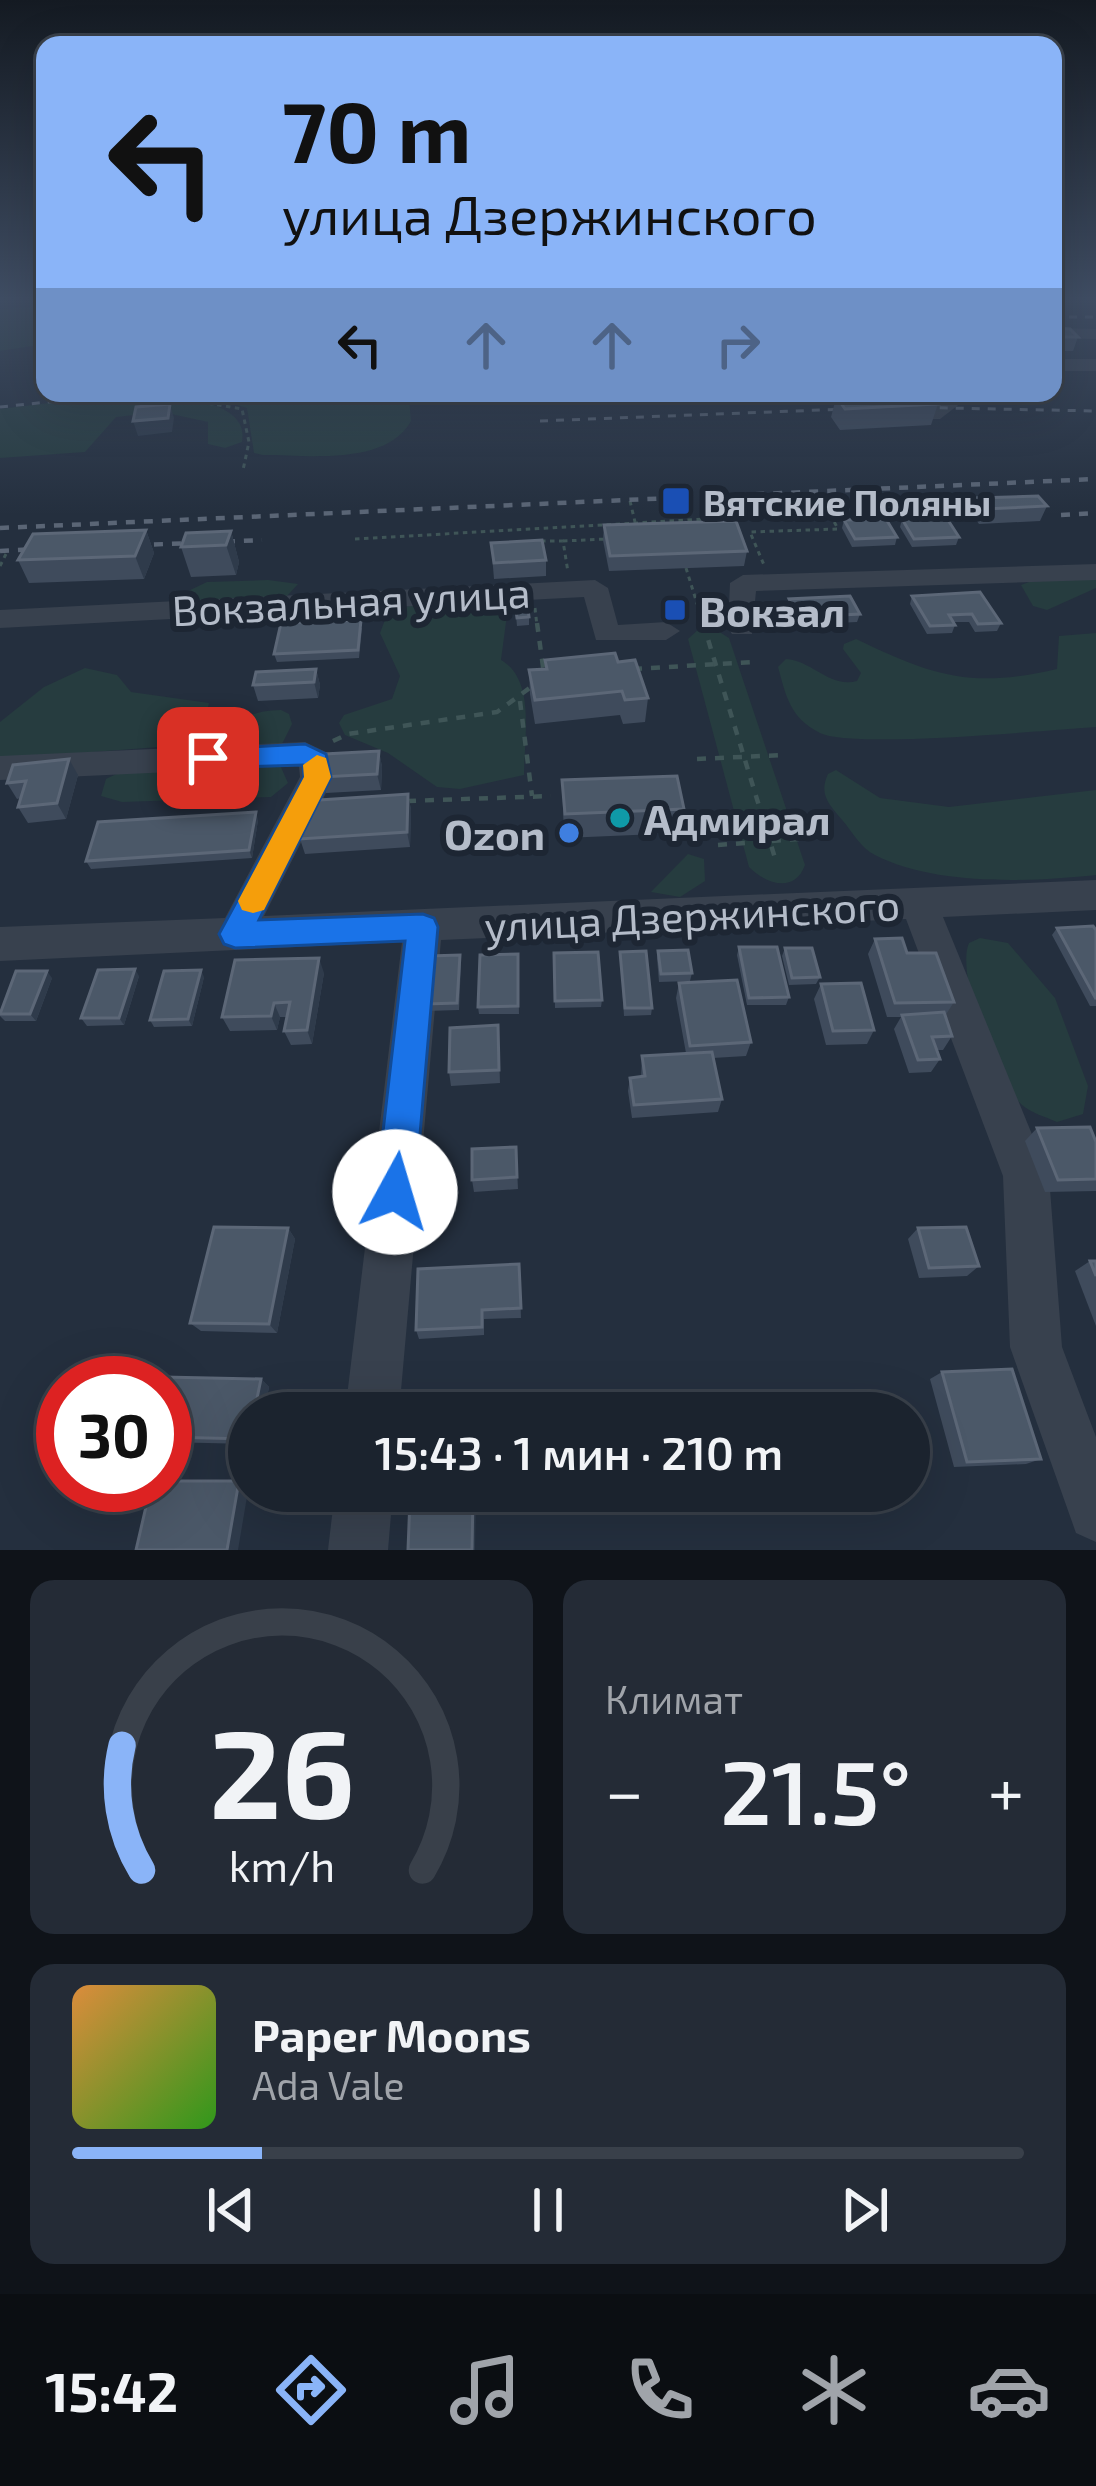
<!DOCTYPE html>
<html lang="ru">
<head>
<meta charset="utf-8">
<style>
	body { margin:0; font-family:"Exo 2",sans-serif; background:#242b36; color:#f1f3f6; height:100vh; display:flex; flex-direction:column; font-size:45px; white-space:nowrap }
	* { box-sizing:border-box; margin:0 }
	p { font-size:39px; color:#a0a4aa }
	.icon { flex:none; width:66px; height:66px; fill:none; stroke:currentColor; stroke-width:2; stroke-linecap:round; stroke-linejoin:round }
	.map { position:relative; height:1550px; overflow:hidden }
	.panel { display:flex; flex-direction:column; gap:30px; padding:30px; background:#0f1319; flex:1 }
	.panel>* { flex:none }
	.banner { position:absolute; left:36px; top:36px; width:1026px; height:366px; border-radius:24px; box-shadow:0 12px 48px #0002,0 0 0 3px #39404a; background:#8ab4f8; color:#111; overflow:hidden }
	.speed { position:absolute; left:36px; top:1356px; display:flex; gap:24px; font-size:60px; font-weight:700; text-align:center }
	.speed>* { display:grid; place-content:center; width:156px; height:156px; border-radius:50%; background:#1b232e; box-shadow:0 12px 48px #0002,0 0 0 3px #39404a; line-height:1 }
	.speed .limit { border:18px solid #d22; background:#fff; color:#111 }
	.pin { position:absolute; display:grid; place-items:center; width:102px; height:102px; color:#fff; margin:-51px; border-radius:24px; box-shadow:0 6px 18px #0006 }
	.me { position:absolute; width:132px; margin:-66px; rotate:6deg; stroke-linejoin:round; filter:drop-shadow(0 0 9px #0008) }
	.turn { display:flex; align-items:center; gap:42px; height:252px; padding:0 48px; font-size:54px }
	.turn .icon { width:156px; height:156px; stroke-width:2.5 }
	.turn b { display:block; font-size:84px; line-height:102px }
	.lanes { display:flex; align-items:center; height:114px; padding:0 48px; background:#0003; justify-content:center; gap:60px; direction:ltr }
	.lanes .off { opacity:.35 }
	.big { font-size:90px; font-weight:600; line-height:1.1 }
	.panel .widget { flex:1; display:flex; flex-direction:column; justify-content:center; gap:18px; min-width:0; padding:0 42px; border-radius:24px; background:#242b36 }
	.panel .dial { align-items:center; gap:0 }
	.dial svg { height:312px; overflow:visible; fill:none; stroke:#39404a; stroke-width:7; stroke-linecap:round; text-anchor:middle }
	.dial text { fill:#f1f3f6; stroke:none }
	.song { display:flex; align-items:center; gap:36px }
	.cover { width:144px; height:144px; border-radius:18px; background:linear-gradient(135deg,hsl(30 70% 55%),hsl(110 70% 35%)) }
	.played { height:12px; border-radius:6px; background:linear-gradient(90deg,#8ab4f8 20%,#39404a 20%) }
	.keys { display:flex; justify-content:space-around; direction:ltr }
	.heat { display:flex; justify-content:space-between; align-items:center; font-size:66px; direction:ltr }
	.panel .tiles { flex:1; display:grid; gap:30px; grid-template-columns:1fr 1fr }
	.widget:last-child { grid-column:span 2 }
	.trip { position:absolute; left:228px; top:1392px; width:702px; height:120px; border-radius:60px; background:#1b232e; box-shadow:0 12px 48px #0002,0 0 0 3px #39404a; font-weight:600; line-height:120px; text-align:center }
	.tabs { display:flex; height:192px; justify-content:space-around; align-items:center; background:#0b0e12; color:#a0a4aa }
	.tabs .icon { width:84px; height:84px }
	.tabs .current { color:#8ab4f8 }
	.tabs b { font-size:54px; color:#f1f3f6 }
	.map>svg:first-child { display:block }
</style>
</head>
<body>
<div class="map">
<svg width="1096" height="1550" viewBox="0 0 1096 1550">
	<rect width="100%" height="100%" fill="#242f3e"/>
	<g fill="#263c3f">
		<polygon points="39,298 45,298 45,344 0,351 0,309 30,307"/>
		<path d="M131,393C161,393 252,398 242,442L225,448L208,444V422L162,412L116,417L85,452L0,458V409Z"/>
		<path d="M197,393L342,400L409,397L411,421C386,466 308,455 263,455L254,453L247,408Z"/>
		<polygon points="1096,573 1096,588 1047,610 1033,606 1021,585 1048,575"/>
		<polygon points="268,580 298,584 287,596 194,601 186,592 207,582"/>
		<path d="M505,600L508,607L501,660C536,680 524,738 524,775L460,789L437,787L388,753L345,735L339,723L344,715L392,699L400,676L380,633L388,612L417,604Z"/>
		<path d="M700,628H713L729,638L805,865C795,893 767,885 749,867L688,639Z"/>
		<path d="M1096,633V727C1048,730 852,749 820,733C790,718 786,696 778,667L786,659C813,661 829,688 857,681L861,673L843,649L844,644L856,639C933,676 971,689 1057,669L1059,636Z"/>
		<polygon points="85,668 117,675 131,692 209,703 199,744 0,759 0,722 44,687"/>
		<path d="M281,710L289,714L292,724L276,756L288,783L271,797L122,802L101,796L106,779C138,761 176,771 210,760C246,748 215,712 281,710Z"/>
		<path d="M836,770L880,798L949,807L1096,790V875C1031,882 935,886 875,855C862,849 852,832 843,821C830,805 818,795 828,774Z"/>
		<polygon points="688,854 704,859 705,881 680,897 651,892"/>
		<path d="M980,938L1008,943L1055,998L1088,1086L1083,1114L1057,1122C1046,1117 1031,1113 1022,1105C997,1082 955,974 969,943Z"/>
	</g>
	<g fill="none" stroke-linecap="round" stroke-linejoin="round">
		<g stroke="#3f5557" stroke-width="3" stroke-dasharray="4.5 4.5" stroke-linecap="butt">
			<polyline points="184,393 195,401 242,409 249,442 243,470"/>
			<polyline points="630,501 635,522"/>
			<polyline points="355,539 829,512 838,529 750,532 764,565"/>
			<polyline points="541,541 563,541 568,572"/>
			<polyline points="563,541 607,539"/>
			<polyline points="0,566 6,554"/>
			<polyline points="686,568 704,626"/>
			<polyline points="535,608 537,626"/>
		</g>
		<g stroke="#3f5557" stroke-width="4.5" stroke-dasharray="9 9" stroke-linecap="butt">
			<polyline points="537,623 544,674"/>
			<polyline points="703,623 775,858"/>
			<polyline points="633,669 753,662"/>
			<polyline points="520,701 532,796"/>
			<polyline points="333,741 348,734 497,712 531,687"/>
			<polyline points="697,759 783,755"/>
			<polyline points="407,801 551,796"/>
			<polyline points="718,845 811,838"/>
		</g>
		<g fill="#38414e" fill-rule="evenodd">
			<polygon points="1053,328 1096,329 1096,339 1053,338"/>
			<rect x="1053" y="359" width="43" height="12"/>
			<polygon points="951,393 974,393 940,419 926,419 926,411"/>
			<polygon points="1096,564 1096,580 756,591 752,634 732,634 728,628 730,583 743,575"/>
			<polygon points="595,580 608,588 618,625 666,622 680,631 666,640 596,640 584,597 0,628 0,610"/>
			<polygon points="305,742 328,753 334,777 264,916 1096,880 1096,910 943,917 1049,1176 1062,1347 1096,1437 1096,1542 1076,1533 1010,1347 1003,1176 906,919 441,940 399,1413 345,1413 402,942 0,961 0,927 225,918 300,777 299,766 0,780 0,756"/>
			<polygon points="335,1491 393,1491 388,1550 328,1550"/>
		</g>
		<g stroke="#5a6575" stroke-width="3" stroke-dasharray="8 8" stroke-linecap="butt">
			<polyline points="1053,317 1096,317"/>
			<polyline points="0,407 134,393"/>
			<polyline points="540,421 897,407 1096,411"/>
		</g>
		<g stroke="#5a6575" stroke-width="4.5" stroke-dasharray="9 9" stroke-linecap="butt">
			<polyline points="1061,515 1096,513"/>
			<polyline points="0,528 1096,479"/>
			<polyline points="118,546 262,540"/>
			<polyline points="0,551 58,548"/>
		</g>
	</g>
	<g fill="#3f4b5c">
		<polygon points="1053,328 1078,337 1073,351 1053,351"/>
		<polygon points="708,393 797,393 796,400 712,402"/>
		<polygon points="810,393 881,393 938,404 931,425 840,430 831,417 836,398 814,399"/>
		<polygon points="977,498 1047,506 1040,521 979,524 971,513"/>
		<polygon points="902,519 959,537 956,545 912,547 900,527"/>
		<polygon points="844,520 897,537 895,545 852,547 842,528"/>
		<polygon points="604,525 747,551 744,566 609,571 603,540"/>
		<polygon points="146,530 154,553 144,579 29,583 18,560"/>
		<polygon points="231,531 239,562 236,575 191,577 181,547"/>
		<polygon points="491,543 546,560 546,576 494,579"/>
		<polygon points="514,595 529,617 529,625 517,626"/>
		<polygon points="912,596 1001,623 997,631 975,632 969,622 953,622 955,625 952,633 927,634 910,604"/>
		<polygon points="789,599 860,614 857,622 795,625 787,607"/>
		<polygon points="362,628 359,658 277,662 274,654"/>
		<polygon points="545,660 618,662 648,698 645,722 623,724 620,715 535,724 530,694 529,670 545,669"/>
		<polygon points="316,669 320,685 318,698 258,701 253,685"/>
		<polygon points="379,751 382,767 381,790 326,793 322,777"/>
		<polygon points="78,775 66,819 28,823 18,807 21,798 17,799 7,783"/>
		<polygon points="562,780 684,809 681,833 564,838"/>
		<polygon points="408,794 411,810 410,847 305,854 300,839"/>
		<polygon points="258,820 252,858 91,869 86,861"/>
		<polygon points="1057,928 1096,930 1096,1006 1090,1006 1052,935"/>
		<polygon points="875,939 907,953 954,1002 945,1016 952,1036 943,1050 937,1050 940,1059 931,1072 909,1073 894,1029 901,1017 887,1017 868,954"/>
		<polygon points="739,947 789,997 786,1005 747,1005 737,955"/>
		<polygon points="785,948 820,977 816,984 789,985 782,956"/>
		<polygon points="658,951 692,973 690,981 659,982 657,958"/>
		<polygon points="620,952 652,1008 651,1015 624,1016"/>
		<polygon points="554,953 602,1000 601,1007 555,1008"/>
		<polygon points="518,954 519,1014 479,1014 478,1007"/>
		<polygon points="461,963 459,1010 427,1011 426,1004"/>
		<polygon points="324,973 312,1044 291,1045 284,1031 287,1017 280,1017 277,1030 230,1031 222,1017"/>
		<polygon points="139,976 124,1025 87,1026 81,1018"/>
		<polygon points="204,977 192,1026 154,1027 150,1020"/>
		<polygon points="52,978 36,1021 5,1021 0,1016 0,1010"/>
		<polygon points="679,983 751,1042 746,1056 713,1058 722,1099 718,1112 632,1118 628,1091 630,1078 641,1077 642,1056 686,1053 676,998"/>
		<polygon points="821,984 874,1030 867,1044 826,1045 814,999"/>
		<polygon points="498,1025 500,1083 451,1086 449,1072"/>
		<polygon points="1037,1128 1096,1142 1096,1191 1045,1192 1025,1141"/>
		<polygon points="516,1147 518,1189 474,1192 472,1180"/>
		<polygon points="288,1228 295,1239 277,1333 201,1331 190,1323"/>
		<polygon points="918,1228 979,1266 967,1276 919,1278 908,1239"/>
		<polygon points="1090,1261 1096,1261 1096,1326 1075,1271"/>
		<polygon points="519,1264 521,1318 484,1319 484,1335 419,1339 416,1330"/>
		<polygon points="942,1372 1041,1459 1026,1464 954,1467 930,1379"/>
		<polygon points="261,1379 269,1387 264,1413 249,1413 249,1444 165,1442 165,1383"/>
	</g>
	<g fill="#2f3b4b">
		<polygon points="170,404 174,418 172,432 138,436 133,421"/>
		<polygon points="146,530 154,553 144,579 135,556"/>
		<polygon points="231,531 239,562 236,575 226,545"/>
		<polygon points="316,669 320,685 318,698 314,682"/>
		<polygon points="379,751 382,767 381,790 377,774"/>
		<polygon points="69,759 78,775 66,819 57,803"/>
		<polygon points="408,794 411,810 410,847 407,832"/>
		<polygon points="256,812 258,820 252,858 249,850"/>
		<polygon points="319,958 324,973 312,1044 307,1030"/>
		<polygon points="135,969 139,976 124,1025 119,1018"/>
		<polygon points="201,970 204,977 192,1026 188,1019"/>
		<polygon points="47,971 52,978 36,1021 30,1014"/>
		<polygon points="274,1003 280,1017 277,1030 271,1016"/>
		<polygon points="288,1228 295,1239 277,1333 269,1324"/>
		<polygon points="261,1379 269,1387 264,1413 254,1413"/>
		<polygon points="239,1481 249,1485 238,1550 227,1550"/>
		<polygon points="473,1495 476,1499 475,1550 472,1550"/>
	</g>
	<g fill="#4b5868" stroke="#5c6777" stroke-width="3">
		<polygon points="1053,328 1070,329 1078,337 1053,337"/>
		<polygon points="902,393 928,393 938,404 845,409 836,396"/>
		<polygon points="170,404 168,418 133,421 136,407"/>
		<polygon points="1038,496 1047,506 984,509 977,498"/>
		<polygon points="946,517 959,537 914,539 902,519"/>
		<polygon points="886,519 897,537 855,539 844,520"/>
		<polygon points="736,521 747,551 610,556 604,525"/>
		<polygon points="146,530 135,556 18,560 33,534"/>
		<polygon points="231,531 226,545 181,547 186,533"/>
		<polygon points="542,540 546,560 494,563 491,543"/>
		<polygon points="980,592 1001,623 978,624 972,614 949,615 955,625 930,626 912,596"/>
		<polygon points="526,594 529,617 517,618 514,595"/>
		<polygon points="850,596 860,614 797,617 789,599"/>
		<polygon points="361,620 358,650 274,654 281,623"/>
		<polygon points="615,653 618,662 635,660 648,698 625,700 622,691 535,700 529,670 547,669 545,660"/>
		<polygon points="316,669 314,682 253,685 256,672"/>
		<polygon points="379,751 377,774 322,777 325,754"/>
		<polygon points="69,759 57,803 18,807 26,781 7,783 13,765"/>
		<polygon points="677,776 684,809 565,814 562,780"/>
		<polygon points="408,794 407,832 300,839 305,801"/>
		<polygon points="256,812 249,850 86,861 98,822"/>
		<polygon points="1093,926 1096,930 1096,999 1057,928"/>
		<polygon points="902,938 907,953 936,953 954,1002 895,1003 875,939"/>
		<polygon points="739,947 777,947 789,997 749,998"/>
		<polygon points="785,948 812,948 820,977 792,978"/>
		<polygon points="688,950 692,973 661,974 658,951"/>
		<polygon points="646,951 652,1008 625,1008 620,952"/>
		<polygon points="598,952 602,1000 555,1001 554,953"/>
		<polygon points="518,954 518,1006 478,1007 480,955"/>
		<polygon points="460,955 457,1003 426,1004 429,956"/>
		<polygon points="319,958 307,1030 284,1031 290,1002 274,1003 271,1016 222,1017 235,960"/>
		<polygon points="135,969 119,1018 81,1018 98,970"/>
		<polygon points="201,970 188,1019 150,1020 164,971"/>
		<polygon points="16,971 47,971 30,1014 0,1014"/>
		<polygon points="737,980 751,1042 690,1046 679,983"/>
		<polygon points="861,983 874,1030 833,1031 821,984"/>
		<polygon points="944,1012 952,1036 932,1037 940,1059 918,1060 902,1015"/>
		<polygon points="498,1025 499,1070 449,1072 450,1028"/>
		<polygon points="712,1052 722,1099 634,1105 630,1078 645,1076 642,1056"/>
		<polygon points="1090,1127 1096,1142 1096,1179 1058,1180 1037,1128"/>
		<polygon points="516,1147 517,1177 472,1180 472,1149"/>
		<polygon points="214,1227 288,1228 269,1324 190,1323"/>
		<polygon points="966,1227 979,1266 929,1268 918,1228"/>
		<polygon points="1090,1261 1096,1261 1096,1276"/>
		<polygon points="519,1264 521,1308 482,1310 482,1327 416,1330 418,1269"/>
		<polygon points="1012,1369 1041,1459 967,1462 942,1372"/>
		<polygon points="163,1377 261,1379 254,1413 249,1413 249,1439 165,1437 165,1383 162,1383"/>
		<polygon points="417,1400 467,1400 466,1413 416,1413"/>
		<polygon points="165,1481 239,1481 227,1550 136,1550 151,1485 165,1485"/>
		<polygon points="473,1495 472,1550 408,1550 410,1499"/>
	</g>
	<linearGradient id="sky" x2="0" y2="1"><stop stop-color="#141a22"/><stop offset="0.58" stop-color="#3f4d63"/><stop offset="1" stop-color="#3f4d63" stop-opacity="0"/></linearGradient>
	<rect width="1096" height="515" fill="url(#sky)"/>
	<polygon fill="#1a73e8" stroke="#114b97" stroke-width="3" points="305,744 326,754 331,777 259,920 423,914 434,918 438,927 415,1192 409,1206 395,1212 381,1206 376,1192 405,941 235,948 224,944 219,934 304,777 303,765 208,768 195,758 208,749"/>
	<polygon fill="#f59e0b" points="317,755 326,758 331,777 264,910 253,913 242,910 238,901 304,777 303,765"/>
	<g fill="#1a4fb4" stroke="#1d2633" stroke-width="4.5">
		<rect x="661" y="486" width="30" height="30" rx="6"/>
		<rect x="663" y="598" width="24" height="24" rx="6"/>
	</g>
	<circle fill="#0f9aa8" stroke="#1d2633" stroke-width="4.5" cx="620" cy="818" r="12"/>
	<circle fill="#3f7fe0" stroke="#1d2633" stroke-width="4.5" cx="569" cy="833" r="12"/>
	<g text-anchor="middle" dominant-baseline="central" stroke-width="12" stroke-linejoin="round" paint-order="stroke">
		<g font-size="36" font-weight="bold" fill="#b4bcc9" stroke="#1d2633" text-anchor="start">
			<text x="703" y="501">Вятские Поляны</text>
		</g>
		<g font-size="42" fill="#b4bcc9" stroke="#1d2633">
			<text transform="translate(351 600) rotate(-3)">Вокзальная улица</text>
			<text transform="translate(692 914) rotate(-3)">улица Дзержинского</text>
		</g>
		<g font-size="42" font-weight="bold" fill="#b4bcc9" stroke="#1d2633" text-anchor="start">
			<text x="699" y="610">Вокзал</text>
			<text x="644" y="818">Адмирал</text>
			<text x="545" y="833" text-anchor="end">Ozon</text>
		</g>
	</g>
</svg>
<div class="speed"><div class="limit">30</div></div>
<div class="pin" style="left:208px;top:758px;background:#d93025"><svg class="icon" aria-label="arrive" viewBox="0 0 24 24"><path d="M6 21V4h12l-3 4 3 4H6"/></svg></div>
<svg class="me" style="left:395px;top:1192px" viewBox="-20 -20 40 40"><circle r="19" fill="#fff"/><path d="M0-13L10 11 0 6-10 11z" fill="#1a73e8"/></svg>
<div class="trip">15:43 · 1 мин · 210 m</div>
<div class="banner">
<div class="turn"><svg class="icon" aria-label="left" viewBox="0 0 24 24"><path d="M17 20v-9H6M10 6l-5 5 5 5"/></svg><div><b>70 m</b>улица Дзержинского</div></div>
<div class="lanes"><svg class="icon" aria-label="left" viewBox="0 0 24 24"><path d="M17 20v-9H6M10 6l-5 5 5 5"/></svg><svg class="icon off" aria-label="ahead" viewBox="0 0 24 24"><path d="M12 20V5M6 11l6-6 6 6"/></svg><svg class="icon off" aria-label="ahead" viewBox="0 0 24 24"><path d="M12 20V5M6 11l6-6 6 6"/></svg><svg class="icon off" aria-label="right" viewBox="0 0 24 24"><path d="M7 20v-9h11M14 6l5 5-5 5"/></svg></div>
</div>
</div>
<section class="panel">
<div class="tiles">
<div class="widget dial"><svg viewBox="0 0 100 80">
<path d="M14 69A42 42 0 1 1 86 69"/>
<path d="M14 69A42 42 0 0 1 9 37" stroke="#8ab4f8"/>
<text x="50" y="56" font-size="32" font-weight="700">26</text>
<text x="50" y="72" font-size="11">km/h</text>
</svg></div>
<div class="widget"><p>Климат</p>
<div class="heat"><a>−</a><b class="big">21.5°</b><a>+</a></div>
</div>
<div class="widget">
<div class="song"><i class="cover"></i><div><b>Paper Moons</b><p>Ada Vale</p></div></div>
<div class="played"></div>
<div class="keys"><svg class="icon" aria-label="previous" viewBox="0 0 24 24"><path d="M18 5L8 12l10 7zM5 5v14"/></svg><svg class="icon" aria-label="pause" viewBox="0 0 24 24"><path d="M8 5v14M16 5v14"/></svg><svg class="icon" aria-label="next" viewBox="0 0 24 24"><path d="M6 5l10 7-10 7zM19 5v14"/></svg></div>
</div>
</div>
</section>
<nav class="tabs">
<b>15:42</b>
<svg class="icon current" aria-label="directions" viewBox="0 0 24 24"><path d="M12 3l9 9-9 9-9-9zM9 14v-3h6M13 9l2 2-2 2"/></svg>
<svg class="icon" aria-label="music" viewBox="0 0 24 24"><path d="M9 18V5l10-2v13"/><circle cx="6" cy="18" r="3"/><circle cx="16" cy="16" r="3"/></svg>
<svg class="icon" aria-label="phone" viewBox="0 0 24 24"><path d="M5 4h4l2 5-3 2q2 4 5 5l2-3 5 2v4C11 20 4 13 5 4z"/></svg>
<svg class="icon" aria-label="climate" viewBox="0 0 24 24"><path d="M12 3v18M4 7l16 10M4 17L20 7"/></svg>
<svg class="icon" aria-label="car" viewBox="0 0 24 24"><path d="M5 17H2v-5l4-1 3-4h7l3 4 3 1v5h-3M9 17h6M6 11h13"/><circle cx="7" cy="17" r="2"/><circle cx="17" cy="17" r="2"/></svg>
</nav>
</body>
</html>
